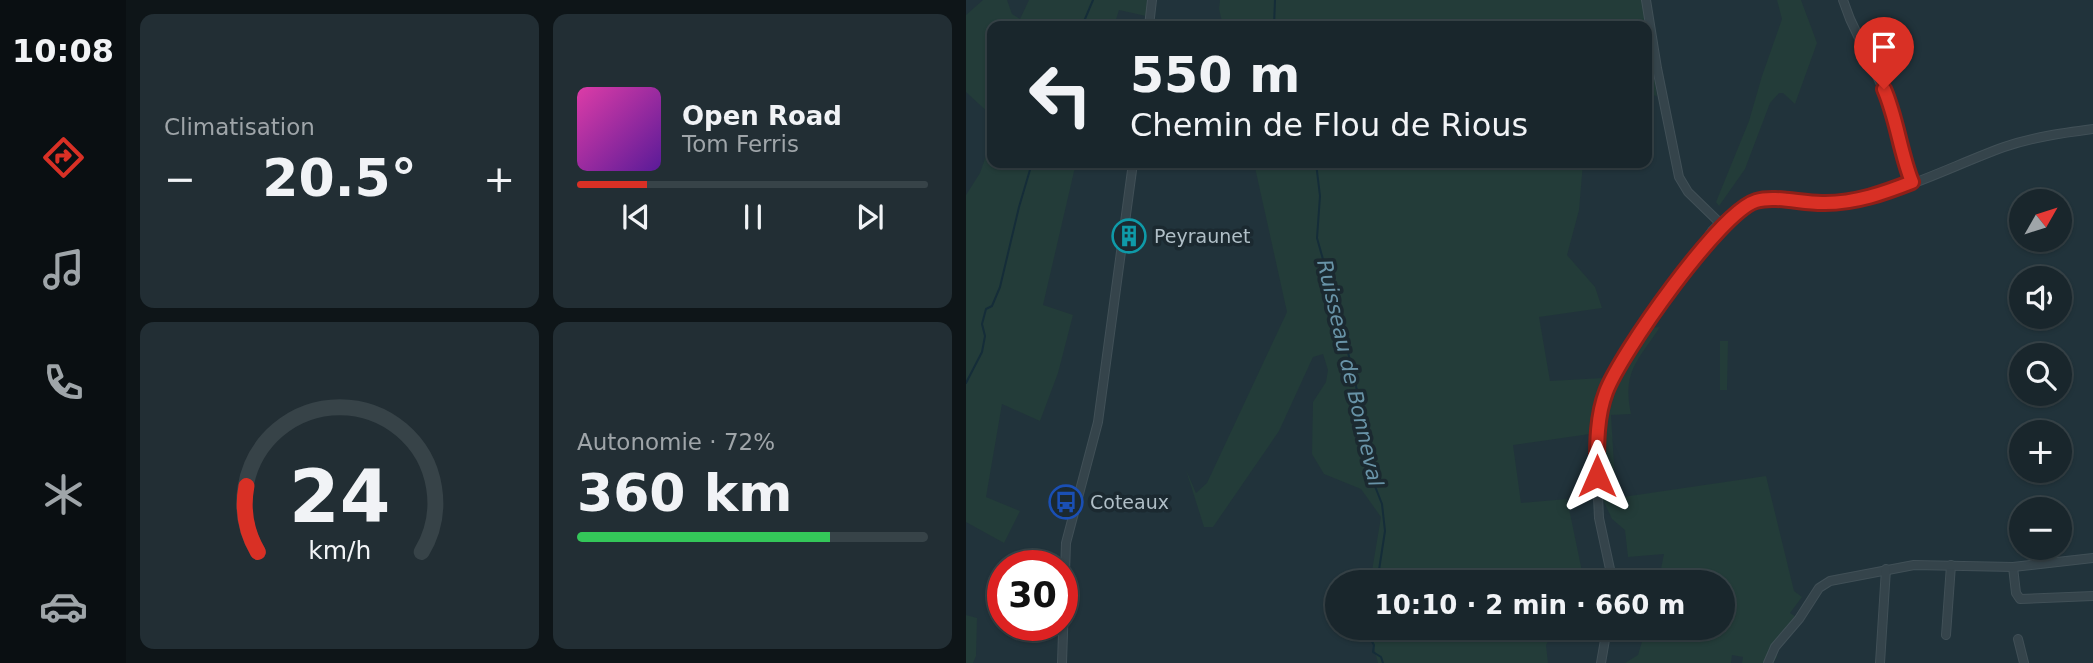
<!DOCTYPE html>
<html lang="fr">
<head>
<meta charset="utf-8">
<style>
	body { margin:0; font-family:"DejaVu Sans",sans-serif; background:#222e34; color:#f1f3f6; height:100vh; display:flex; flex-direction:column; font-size:26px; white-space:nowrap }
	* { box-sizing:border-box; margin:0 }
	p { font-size:23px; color:#9fa5a9 }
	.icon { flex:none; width:38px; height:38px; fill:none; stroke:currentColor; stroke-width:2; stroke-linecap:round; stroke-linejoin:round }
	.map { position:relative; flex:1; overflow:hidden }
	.sheet { display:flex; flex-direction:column; gap:14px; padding:14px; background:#0e1518; width:840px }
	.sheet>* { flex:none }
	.guide { position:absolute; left:21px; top:21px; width:665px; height:147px; border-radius:14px; box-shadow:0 2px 5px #0004,0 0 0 2px #374348; background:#19262c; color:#f1f3f6; overflow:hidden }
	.needle { width:46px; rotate:51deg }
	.tools { position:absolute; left:1043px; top:189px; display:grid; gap:14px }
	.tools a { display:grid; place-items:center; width:63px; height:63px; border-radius:50%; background:#19262c; box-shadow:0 2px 5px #0004,0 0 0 2px #374348; font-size:35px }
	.speed { position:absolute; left:21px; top:550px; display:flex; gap:14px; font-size:35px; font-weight:700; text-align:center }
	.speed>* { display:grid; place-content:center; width:91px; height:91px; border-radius:50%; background:#19262c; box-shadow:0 2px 5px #0004,0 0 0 2px #374348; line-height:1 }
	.speed .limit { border:10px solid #d22; background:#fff; color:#111 }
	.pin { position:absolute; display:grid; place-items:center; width:60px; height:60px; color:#fff; margin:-72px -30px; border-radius:50% 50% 50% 0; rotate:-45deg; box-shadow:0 0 7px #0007 }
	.pin .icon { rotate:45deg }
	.me { position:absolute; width:77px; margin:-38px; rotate:0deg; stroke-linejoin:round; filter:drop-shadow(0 0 5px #0008) }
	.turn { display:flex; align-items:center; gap:24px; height:147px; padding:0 28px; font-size:32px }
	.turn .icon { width:91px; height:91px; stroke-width:2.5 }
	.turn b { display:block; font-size:49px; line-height:60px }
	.big { font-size:52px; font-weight:800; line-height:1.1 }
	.sheet .card { flex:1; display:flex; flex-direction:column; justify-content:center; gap:10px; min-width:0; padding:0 24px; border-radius:14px; background:#222e34 }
	.sheet .dial { align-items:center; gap:0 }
	.dial svg { height:182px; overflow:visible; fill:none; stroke:#374348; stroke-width:7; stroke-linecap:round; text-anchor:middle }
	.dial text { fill:#f1f3f6; stroke:none }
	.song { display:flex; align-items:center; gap:21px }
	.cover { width:84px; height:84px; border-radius:10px; background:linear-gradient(135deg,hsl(320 70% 55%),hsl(270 70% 35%)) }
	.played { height:7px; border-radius:4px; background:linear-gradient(90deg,#d93025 20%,#374348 20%) }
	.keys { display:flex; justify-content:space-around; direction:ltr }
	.heat { display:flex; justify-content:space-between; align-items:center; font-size:38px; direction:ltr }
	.charge { height:10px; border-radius:5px; background:linear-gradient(90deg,#34c759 72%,#374348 0) }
	.sheet .tiles { flex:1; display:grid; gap:14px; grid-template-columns:repeat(2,1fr) }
	.trip { position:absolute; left:359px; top:570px; width:410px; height:70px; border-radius:35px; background:#19262c; box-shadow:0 2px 5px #0004,0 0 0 2px #374348; font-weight:800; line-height:70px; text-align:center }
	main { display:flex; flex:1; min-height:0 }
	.tabs { display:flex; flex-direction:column; width:126px; justify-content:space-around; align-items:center; background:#0a0f12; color:#9fa5a9 }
	.tabs .icon { width:49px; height:49px }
	.tabs .current { color:#d93025 }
	.tabs b { font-size:32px; color:#f1f3f6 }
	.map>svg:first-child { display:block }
</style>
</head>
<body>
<main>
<nav class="tabs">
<b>10:08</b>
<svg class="icon current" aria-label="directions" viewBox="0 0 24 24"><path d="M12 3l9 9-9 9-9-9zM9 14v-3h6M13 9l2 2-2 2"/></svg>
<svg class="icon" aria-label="music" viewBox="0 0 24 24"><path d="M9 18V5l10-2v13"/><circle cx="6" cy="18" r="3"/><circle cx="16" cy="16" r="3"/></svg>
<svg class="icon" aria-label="phone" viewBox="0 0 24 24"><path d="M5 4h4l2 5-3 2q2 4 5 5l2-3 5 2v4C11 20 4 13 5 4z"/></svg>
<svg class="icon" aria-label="climate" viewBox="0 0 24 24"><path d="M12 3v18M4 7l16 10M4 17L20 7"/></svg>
<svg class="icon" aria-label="car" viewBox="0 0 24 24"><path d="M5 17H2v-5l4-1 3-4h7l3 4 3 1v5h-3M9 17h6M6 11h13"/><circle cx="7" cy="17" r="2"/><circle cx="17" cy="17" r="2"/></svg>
</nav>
<section class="sheet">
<div class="tiles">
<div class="card"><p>Climatisation</p>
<div class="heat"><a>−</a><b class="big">20.5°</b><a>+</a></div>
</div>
<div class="card">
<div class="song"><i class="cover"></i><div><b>Open Road</b><p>Tom Ferris</p></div></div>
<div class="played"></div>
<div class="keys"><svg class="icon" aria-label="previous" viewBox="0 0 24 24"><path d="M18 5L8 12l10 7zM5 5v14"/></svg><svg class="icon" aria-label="pause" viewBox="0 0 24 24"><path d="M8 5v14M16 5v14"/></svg><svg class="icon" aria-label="next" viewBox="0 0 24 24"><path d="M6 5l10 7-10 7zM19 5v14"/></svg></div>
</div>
<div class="card dial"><svg viewBox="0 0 100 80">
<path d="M14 69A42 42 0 1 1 86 69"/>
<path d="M14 69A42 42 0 0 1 9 40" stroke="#d93025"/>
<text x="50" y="56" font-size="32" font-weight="700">24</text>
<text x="50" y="72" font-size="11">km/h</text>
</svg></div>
<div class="card"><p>Autonomie · 72%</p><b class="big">360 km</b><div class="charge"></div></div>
</div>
</section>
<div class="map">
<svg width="1127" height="663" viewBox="0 0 1127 663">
	<rect width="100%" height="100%" fill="#21333b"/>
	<g fill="#233c39">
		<polygon points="17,0 41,0 46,14 54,19 63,0 183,0 180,16 153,10 148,26 26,26 26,116 0,92 0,15"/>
		<polygon points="254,0 677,0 691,96 681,94 681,26 257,26 253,9"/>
		<polygon points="811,0 835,0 851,43 829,104 817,93 813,93 804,103 779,169 753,206 750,202 783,121 796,76 816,19"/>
		<polygon points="26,139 26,163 110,163 77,305 107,315 92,373 74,421 36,404 20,497 54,511 38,543 0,522 0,195 14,173"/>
		<polygon points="288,163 617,163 613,210 601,255 629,287 636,308 573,317 584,381 637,378 639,387 633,404 629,436 624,434 547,445 555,503 601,499 618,581 607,583 404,583 415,517 395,489 358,474 346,454 347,402 360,382 362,370 357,354 347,357 313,431 247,527 238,527 220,470 230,493 241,483 321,312"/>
		<path d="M694,327C672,361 656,371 665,414L645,415L650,498L800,476L828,591L836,597L824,613L833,619L810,648L811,657L807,663H776L777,657L766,655L765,663H659L672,655L680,628H756V583H692L698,554L662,557L659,530L646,519L637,500L634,438L648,382L681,328Z"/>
		<polygon points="754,341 762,341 761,390 754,390"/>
		<polygon points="0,615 11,618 10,656 7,663 0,663"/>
		<polygon points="403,628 590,628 580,645 582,663 412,663"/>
	</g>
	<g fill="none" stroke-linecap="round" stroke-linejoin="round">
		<g stroke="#152d39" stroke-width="2">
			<polyline points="116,26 127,0"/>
			<polyline points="308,26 309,0"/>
			<polyline points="350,163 354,196 351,238 376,327 393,399 396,434 401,466 416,504 419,531 411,583"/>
			<polyline points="0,383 16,352 19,336 16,324 20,309 26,306 34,287 53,207 66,163"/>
			<polyline points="406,628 404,638 408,645 407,652 415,657 417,663"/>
		</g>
		<defs>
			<g id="minor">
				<polyline points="680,0 691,68 713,177 722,192 756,225"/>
				<polyline points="877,0 884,19 922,99 946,182"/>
				<polyline points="183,26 186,0"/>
				<polyline points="1047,567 1050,593 1054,599 1127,596"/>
				<path d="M647,583L633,518L632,496L631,441L639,393L662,352L746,231C794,180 817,209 875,202C931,196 985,166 1038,147C1067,137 1097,133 1127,129"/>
				<polyline points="980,635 985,565"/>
				<polyline points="1052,639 1058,663"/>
				<polyline points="96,663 100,543 132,422 167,163"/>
				<polyline points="635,663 641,628"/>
				<polyline points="802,663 809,647 833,619 853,588 864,581 948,565 1047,567 1127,558"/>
				<polyline points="914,663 920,569"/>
			</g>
		</defs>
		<use href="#minor" stroke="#415057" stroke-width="10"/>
		<use href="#minor" stroke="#35444b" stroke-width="8"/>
	</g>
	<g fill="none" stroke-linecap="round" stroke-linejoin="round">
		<defs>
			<path id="route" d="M631,476C631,449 630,418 640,392C654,354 754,212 790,201C809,195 838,204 859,203C890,203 918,193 946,182C934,152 931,119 918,89"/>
		</defs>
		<use href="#route" stroke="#8d1f18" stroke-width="18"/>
		<use href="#route" stroke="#d93025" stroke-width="12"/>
	</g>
	<defs>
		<symbol id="building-ring" viewBox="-11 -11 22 22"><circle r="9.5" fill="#1b2930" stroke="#0f9aa8" stroke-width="1.5"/><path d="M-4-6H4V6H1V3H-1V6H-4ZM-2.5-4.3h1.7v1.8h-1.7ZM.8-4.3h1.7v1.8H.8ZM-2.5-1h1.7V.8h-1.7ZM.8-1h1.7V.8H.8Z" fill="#0f9aa8"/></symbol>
		<symbol id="bus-ring" viewBox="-11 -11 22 22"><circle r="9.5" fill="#1b2930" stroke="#1a4fb4" stroke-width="1.5"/><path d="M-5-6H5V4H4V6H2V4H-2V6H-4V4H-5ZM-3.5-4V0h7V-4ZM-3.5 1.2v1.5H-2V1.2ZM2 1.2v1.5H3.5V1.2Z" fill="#1a4fb4"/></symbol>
	</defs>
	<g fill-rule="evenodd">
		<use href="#building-ring" x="144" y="217" width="38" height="38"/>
		<use href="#bus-ring" x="81" y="483" width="38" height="38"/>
	</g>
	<g text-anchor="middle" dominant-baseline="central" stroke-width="7" stroke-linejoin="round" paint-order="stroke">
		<g font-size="19" fill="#b0bfc7" stroke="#1b2930" text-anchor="start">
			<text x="188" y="236">Peyraunet</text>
			<text x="124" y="502">Coteaux</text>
		</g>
		<g font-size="21" font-style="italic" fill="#6893a7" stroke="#1b2930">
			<text transform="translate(384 373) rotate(77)">Ruisseau de Bonneval</text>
		</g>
	</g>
</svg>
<div class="tools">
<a><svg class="needle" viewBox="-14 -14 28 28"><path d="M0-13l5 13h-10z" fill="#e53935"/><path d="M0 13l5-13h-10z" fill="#9fa5a9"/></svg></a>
<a><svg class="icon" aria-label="sound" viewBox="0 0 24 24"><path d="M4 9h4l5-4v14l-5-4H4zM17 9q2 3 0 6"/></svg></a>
<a><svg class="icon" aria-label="search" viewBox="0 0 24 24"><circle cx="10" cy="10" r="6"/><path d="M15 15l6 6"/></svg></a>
<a>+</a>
<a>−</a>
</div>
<div class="speed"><div class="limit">30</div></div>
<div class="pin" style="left:918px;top:89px;background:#d93025"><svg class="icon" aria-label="arrive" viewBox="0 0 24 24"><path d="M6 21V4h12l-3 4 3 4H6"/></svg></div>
<svg class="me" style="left:631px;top:476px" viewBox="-20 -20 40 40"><path d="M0-17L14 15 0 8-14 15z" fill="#d93025" stroke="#fff" stroke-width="4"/></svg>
<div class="trip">10:10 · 2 min · 660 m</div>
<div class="guide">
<div class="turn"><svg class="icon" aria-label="left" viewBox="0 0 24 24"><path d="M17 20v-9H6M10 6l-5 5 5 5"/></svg><div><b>550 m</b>Chemin de Flou de Rious</div></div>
</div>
</div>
</main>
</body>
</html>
